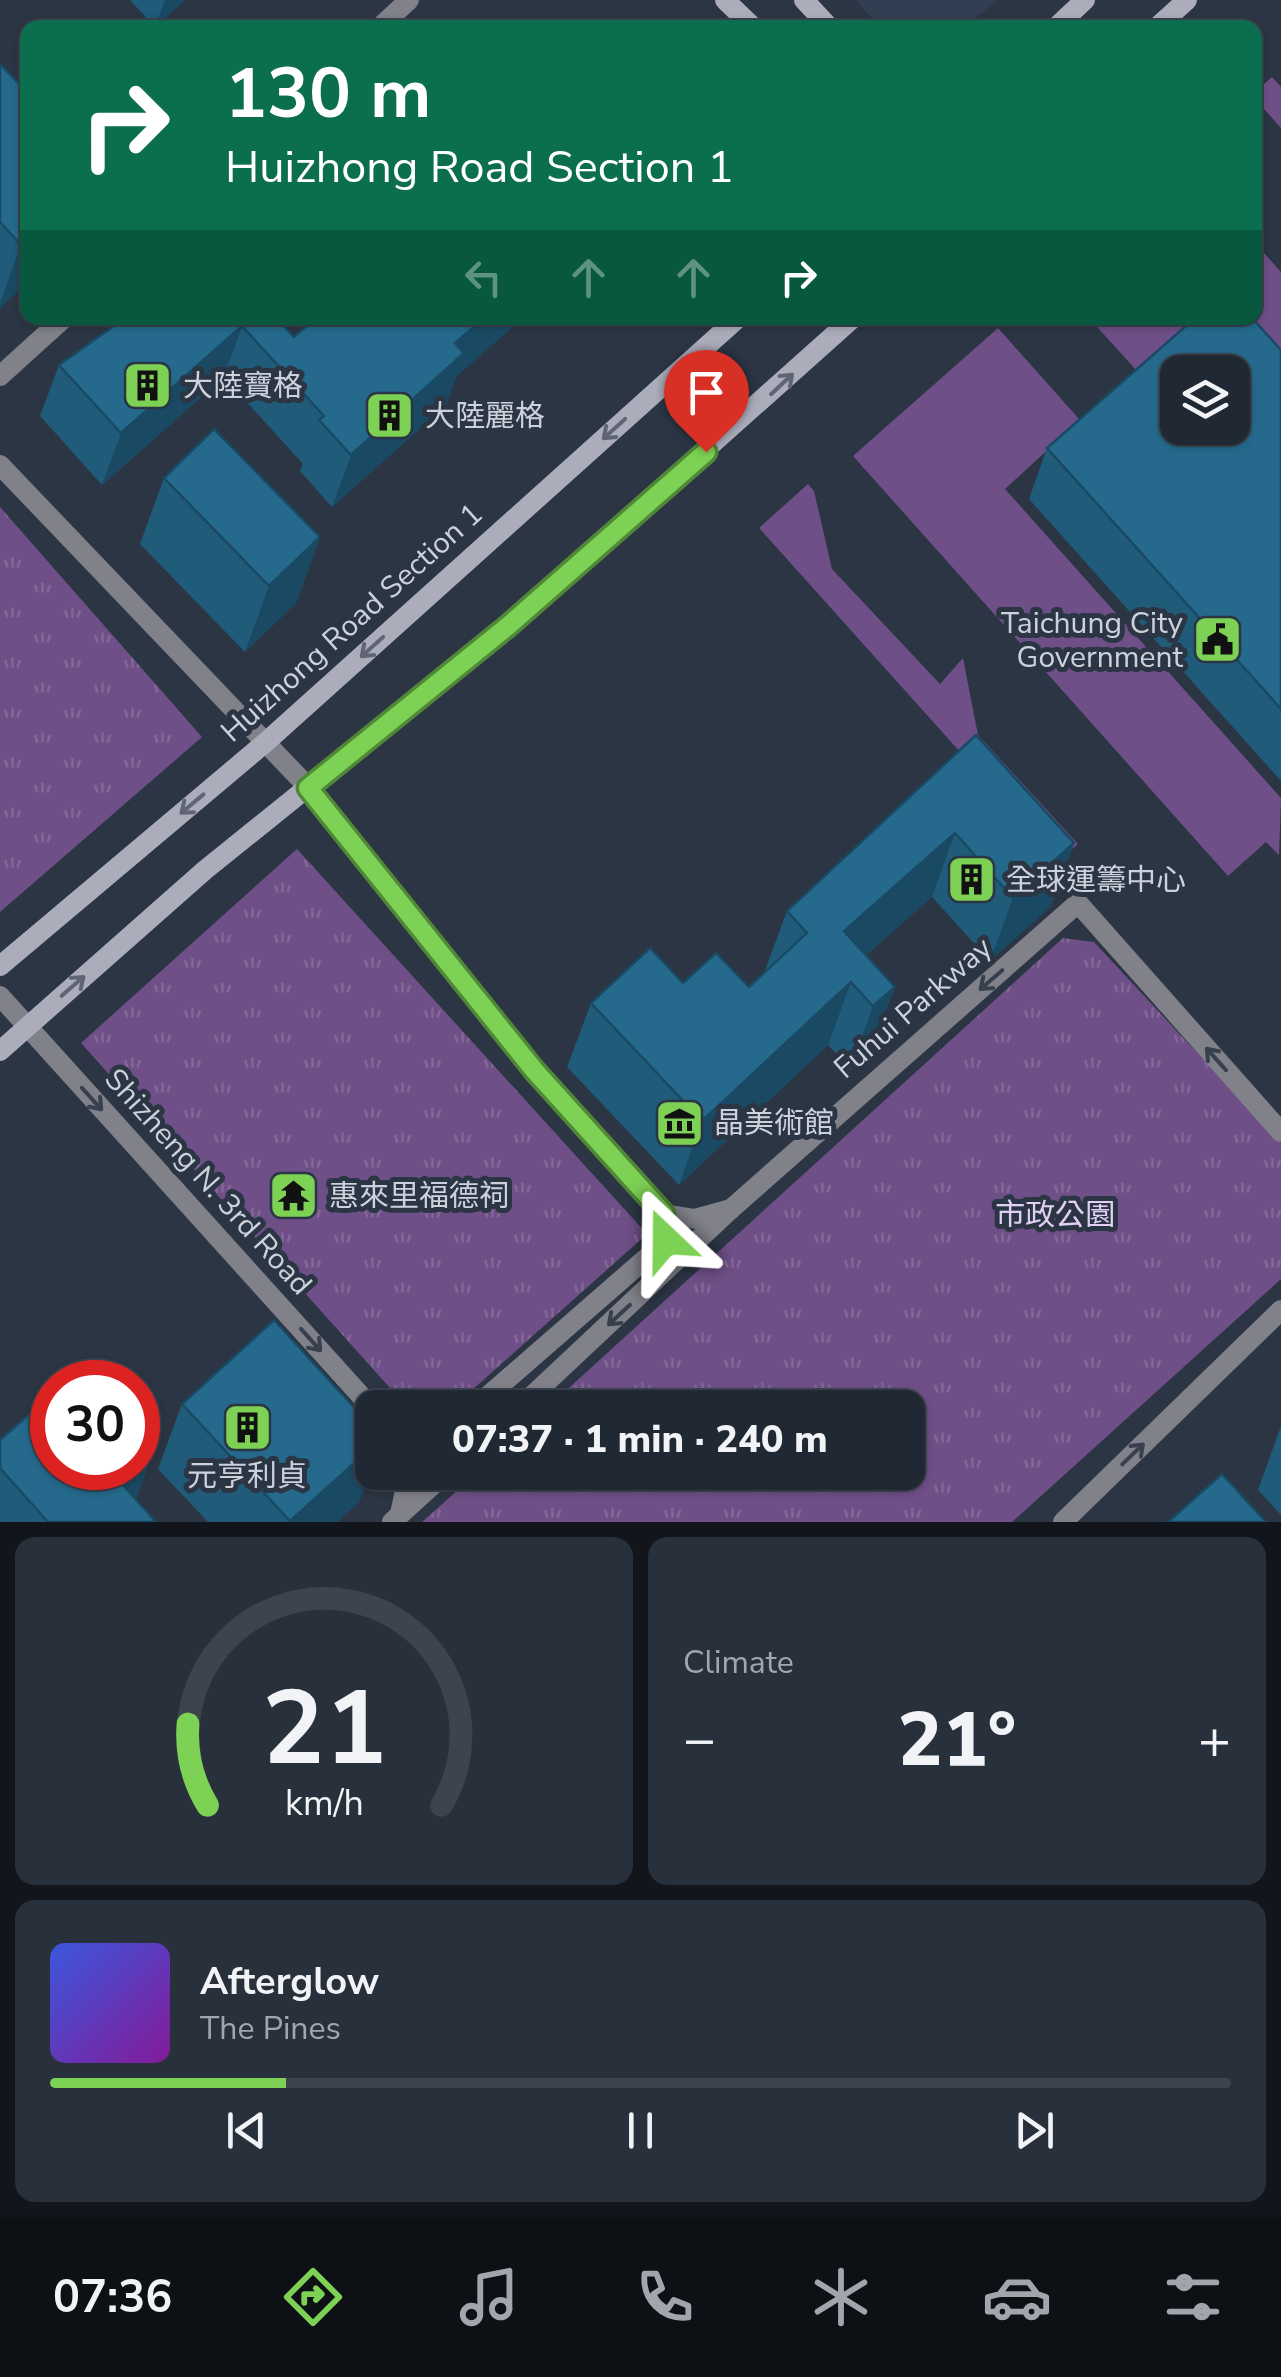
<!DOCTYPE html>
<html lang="en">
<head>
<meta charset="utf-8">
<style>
	body { margin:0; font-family:"Nunito Sans","Noto Sans TC",sans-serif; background:#28303b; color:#f1f3f6; height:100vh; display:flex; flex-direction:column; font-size:38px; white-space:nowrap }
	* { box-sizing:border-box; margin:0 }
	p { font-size:32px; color:#a2a6ac }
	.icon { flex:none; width:55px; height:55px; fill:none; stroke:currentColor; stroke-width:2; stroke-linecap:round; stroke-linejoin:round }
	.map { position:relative; height:1522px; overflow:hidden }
	.details { display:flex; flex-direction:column; gap:15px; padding:15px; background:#12161c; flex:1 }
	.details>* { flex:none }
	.guide { position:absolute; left:20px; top:20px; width:1242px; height:305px; border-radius:20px; box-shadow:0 2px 8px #0004,0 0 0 2px #3d444e; background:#0b6e4f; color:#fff; overflow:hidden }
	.controls { position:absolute; left:1160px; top:355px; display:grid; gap:20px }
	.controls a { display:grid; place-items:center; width:90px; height:90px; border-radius:20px; background:#202833; box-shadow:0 2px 8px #0004,0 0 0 2px #3d444e; font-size:50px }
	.speed { position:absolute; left:30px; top:1360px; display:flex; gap:20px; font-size:50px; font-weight:700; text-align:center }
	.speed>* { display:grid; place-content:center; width:130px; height:130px; border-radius:50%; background:#202833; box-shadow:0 2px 8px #0004,0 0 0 2px #3d444e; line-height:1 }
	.speed .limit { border:15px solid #d22; background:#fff; color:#111 }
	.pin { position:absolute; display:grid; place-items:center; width:85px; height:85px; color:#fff; margin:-102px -42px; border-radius:50% 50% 50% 0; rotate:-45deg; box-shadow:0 0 10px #0007 }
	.pin .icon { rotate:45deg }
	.me { position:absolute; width:110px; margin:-55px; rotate:337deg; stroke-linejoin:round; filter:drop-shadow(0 0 8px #0008) }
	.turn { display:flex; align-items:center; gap:35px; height:210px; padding:0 40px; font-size:45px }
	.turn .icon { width:130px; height:130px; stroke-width:2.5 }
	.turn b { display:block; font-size:70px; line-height:85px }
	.lanes { display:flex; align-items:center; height:95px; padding:0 40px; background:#0003; justify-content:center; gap:50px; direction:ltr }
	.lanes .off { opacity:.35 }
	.big { font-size:75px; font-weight:800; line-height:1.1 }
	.details .widget { flex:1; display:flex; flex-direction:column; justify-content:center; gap:15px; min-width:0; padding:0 35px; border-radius:20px; background:#28303b }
	.details .dial { align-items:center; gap:0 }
	.dial svg { height:260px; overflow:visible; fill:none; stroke:#3d444e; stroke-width:7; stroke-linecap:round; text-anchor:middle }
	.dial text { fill:#f1f3f6; stroke:none }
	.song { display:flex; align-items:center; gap:30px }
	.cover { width:120px; height:120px; border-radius:15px; background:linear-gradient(135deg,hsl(230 70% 55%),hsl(290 70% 35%)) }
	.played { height:10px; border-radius:5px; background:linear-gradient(90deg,#7dd154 20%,#3d444e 20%) }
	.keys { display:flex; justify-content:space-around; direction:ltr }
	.heat { display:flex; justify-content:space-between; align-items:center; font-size:55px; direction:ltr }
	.details .tiles { flex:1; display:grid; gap:15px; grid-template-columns:1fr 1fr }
	.widget:last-child { grid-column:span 2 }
	.trip { position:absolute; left:355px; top:1390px; width:570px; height:100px; border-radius:20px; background:#202833; box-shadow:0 2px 8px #0004,0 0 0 2px #3d444e; font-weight:800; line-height:100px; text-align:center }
	.menu { display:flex; height:160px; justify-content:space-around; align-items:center; background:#0d1014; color:#a2a6ac }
	.menu .icon { width:70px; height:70px }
	.menu .selected { color:#7dd154 }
	.menu b { font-size:45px; color:#f1f3f6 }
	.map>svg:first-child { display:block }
</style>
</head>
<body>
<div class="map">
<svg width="1281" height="1522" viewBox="0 0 1281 1522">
	<defs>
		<pattern id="park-tufts" width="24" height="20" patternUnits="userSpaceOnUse" patternTransform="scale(2.5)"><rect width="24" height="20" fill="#6e4f87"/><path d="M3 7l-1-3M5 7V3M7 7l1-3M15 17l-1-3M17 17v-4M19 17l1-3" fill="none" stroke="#826797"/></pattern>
	</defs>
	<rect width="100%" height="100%" fill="#2b3544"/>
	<polygon fill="#323f53" points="856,0 997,0 966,27 880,28"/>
	<g fill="#6e4f87">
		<polygon points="1272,77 1281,87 1281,128 1255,99 1255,92"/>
		<polygon points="1255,243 1281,272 1281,404 1203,318 1255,318"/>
		<polygon points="1089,318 1197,318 1137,371"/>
		<polygon points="998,328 1080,420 1005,489 1281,798 1279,855 1266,842 1228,876 853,456"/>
		<polygon points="808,484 814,491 832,569 940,684 963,658 978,735 1078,844 1058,861 759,528"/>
	</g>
	<g fill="url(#park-tufts)">
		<polygon points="0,507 202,737 0,912"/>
		<polygon points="297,849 647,1234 453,1407 407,1407 81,1043"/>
		<polygon points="1063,938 1094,942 1281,1143 1281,1279 1012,1522 422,1522 477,1473 908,1472 908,1408 548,1407"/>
	</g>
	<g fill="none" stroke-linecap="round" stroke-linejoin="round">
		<g stroke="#81818a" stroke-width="20">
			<polyline points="379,28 409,0"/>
			<polyline points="0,376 64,318"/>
			<polyline points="0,465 308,787 533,1070 664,1214 695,1219 731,1209"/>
			<polyline points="0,996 372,1408"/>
			<polyline points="474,1408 667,1240 664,1214"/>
			<polyline points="519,1408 731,1209 1078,903 1281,1132"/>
			<polyline points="400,1514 409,1472"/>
			<polyline points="392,1522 447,1472"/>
			<polyline points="1063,1522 1281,1310"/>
		</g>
		<g stroke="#acadbb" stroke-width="20">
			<polyline points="725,0 754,28"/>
			<polyline points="804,0 830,28"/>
			<polyline points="1055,28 1085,0"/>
			<polyline points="1156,28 1187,0"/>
			<polyline points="0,966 266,742 738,318"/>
			<polyline points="0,1051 205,870 508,626 853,318"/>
		</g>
	</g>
	<g fill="#205b79">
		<polygon points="130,0 185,0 155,27"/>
		<polygon points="0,64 28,282 0,308"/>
		<polygon points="276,318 294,337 456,377 446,405 332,507 300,471 303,464 224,377 102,485 40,416 59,365"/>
		<polygon points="1281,350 1281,781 1029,499 1047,448"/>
		<polygon points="164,478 320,537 296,603 245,652 140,544"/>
		<polygon points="976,735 1074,843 1050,907 990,961 932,897 866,955 895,987 871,1050 850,1070 828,1045 679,1185 567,1067 591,1003 683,983 749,987 764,973 787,911"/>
		<polygon points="182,1404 372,1427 372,1465 359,1502 337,1522 208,1522 158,1469"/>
		<polygon points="1281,1426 1281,1515 1258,1490"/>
		<polygon points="0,1440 136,1499 156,1522 0,1522"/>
	</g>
	<g fill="#1a4a63">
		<polygon points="165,0 185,0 155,27"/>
		<polygon points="28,239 28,282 0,308 0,303 21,245"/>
		<polygon points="484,318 523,318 456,377 446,405 332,507 351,455 455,343"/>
		<polygon points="242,326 224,377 102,485 121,433"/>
		<polygon points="320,537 296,603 245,652 269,586"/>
		<polygon points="955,833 932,897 821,995 844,931"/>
		<polygon points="1074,843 1050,907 990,961 1013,898"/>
		<polygon points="851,982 828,1045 679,1185 702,1121"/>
		<polygon points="895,987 871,1050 850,1070 873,1006"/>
		<polygon points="158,1439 134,1505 115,1476 125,1468 138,1468 138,1457"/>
		<polygon points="372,1447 372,1465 359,1502 337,1522 290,1522"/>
	</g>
	<g fill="#256a8d" stroke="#1a4a63" stroke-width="2.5" fill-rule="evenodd">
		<polygon points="0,64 28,93 28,239 21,245 0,222"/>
		<polygon points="125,318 276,318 294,337 315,318 484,318 455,343 464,353 351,455 319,420 324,416 242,326 121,433 59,365"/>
		<path d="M1195,318H1252L1281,350V709L1047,448ZM1178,372H1232V428H1178Z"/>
		<polygon points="214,429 320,537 269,586 164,478"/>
		<polygon points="976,735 1074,843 1013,898 955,833 844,931 895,987 873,1006 851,982 702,1121 591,1003 650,948 683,983 716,953 749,987 807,933 787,911"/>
		<polygon points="274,1320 372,1427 372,1447 290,1521 182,1404"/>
		<polygon points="89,1362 108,1382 66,1382"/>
		<polygon points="52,1394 52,1468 125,1468 115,1476 156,1522 48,1522 0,1468 0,1440"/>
		<polygon points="138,1416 158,1439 138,1457"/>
		<polygon points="1222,1474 1265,1521 1264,1522 1168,1522"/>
	</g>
	<defs><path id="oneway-shaft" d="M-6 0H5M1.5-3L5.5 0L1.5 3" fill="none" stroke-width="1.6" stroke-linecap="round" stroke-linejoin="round" transform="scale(2.5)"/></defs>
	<g stroke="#5f6574">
		<use href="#oneway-shaft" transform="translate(782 384) rotate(-43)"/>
		<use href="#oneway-shaft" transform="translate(614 429) rotate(138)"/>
		<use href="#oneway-shaft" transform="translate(372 647) rotate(138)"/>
		<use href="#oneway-shaft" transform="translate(192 804) rotate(140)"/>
		<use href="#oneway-shaft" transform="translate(73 986) rotate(-41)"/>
	</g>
	<g stroke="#38404e">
		<use href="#oneway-shaft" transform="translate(991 980) rotate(139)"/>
		<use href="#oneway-shaft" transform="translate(1216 1059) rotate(-132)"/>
		<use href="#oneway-shaft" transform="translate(92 1099) rotate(48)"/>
		<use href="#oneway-shaft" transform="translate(619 1315) rotate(137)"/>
		<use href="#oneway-shaft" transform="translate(311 1340) rotate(48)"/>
		<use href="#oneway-shaft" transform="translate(1133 1454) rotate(-44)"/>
	</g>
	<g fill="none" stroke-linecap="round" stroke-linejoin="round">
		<defs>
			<polyline id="route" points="666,1240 664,1214 534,1070 308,788 508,626 706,452"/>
		</defs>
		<use href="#route" stroke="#518837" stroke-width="25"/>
		<use href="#route" stroke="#7dd154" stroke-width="18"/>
	</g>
	<defs>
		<symbol id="building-square" viewBox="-11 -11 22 22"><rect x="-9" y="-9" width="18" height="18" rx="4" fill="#7dd154" stroke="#2b3544"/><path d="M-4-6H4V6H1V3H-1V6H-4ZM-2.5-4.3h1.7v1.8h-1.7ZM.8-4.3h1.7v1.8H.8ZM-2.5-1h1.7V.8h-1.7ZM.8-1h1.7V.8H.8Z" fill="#111"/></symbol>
		<symbol id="civic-square" viewBox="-11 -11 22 22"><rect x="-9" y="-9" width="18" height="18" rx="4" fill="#7dd154" stroke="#2b3544"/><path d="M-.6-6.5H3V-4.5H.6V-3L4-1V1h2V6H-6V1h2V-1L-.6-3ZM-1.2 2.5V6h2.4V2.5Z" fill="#111"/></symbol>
		<symbol id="museum-square" viewBox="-11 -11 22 22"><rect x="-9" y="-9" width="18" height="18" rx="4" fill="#7dd154" stroke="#2b3544"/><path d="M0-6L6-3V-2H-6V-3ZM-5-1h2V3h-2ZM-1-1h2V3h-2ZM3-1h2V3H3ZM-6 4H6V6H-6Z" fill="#111"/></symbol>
		<symbol id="temple-square" viewBox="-11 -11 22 22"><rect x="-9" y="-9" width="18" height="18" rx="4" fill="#7dd154" stroke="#2b3544"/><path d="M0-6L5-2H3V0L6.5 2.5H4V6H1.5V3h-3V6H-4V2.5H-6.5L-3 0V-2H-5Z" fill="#111"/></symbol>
	</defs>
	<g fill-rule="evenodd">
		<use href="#building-square" x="120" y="358" width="55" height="55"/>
		<use href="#building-square" x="362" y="388" width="55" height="55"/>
		<use href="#civic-square" x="1190" y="612" width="55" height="55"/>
		<use href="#building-square" x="944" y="852" width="55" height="55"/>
		<use href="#museum-square" x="652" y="1096" width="55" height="55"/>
		<use href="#temple-square" x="266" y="1168" width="55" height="55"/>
		<use href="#building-square" x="220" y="1400" width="55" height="55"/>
	</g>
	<g text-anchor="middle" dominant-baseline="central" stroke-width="10" stroke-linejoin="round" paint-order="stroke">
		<g font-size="30" fill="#ccd2db" stroke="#2b3544" text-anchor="start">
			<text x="183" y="386">大陸寶格</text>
			<text x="425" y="416">大陸麗格</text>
			<text x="1183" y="623" text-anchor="end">Taichung City<tspan x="1183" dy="34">Government</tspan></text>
			<text x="1006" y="880">全球運籌中心</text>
			<text x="714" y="1123">晶美術館</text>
			<text x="329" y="1196">惠來里福德祠</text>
			<text x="247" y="1476" text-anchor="middle">元亨利貞</text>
		</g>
		<g font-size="30" fill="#ccd2db" stroke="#2b3544">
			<text transform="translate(352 623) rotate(-42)">Huizhong Road Section 1</text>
			<text transform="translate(913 1008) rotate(-41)">Fuhui Parkway</text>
			<text transform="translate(208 1182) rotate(48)">Shizheng N. 3rd Road</text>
		</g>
		<g font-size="30" fill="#e2cff5" stroke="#2b3544">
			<text x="1055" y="1215">市政公園</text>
		</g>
	</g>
</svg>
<div class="controls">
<a><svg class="icon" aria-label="layers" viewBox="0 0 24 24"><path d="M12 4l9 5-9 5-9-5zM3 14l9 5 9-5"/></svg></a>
</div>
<div class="speed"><div class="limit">30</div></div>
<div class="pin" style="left:706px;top:452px;background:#d93025"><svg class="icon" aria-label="arrive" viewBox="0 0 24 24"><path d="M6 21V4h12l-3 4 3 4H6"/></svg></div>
<svg class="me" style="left:666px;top:1240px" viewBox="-20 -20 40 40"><path d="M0-17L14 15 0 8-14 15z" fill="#7dd154" stroke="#fff" stroke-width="4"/></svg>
<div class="trip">07:37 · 1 min · 240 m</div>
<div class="guide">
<div class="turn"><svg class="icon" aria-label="right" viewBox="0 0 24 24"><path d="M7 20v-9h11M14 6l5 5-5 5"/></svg><div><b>130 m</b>Huizhong Road Section 1</div></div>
<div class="lanes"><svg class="icon off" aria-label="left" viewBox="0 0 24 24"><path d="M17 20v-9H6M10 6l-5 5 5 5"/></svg><svg class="icon off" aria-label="ahead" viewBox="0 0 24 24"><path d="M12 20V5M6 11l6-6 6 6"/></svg><svg class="icon off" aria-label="ahead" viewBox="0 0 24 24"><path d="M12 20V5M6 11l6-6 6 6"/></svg><svg class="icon" aria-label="right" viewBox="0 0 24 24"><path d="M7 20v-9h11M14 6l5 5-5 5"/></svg></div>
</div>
</div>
<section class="details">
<div class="tiles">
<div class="widget dial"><svg viewBox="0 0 100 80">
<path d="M14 69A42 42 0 1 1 86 69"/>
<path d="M14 69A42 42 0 0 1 8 44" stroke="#7dd154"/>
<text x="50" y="56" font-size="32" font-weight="700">21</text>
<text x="50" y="72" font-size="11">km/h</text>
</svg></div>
<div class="widget"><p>Climate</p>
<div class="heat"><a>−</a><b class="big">21°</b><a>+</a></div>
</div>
<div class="widget">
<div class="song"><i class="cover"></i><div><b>Afterglow</b><p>The Pines</p></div></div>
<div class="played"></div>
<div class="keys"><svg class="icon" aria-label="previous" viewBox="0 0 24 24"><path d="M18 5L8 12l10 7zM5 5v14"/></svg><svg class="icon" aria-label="pause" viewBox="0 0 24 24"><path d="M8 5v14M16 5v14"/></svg><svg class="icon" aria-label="next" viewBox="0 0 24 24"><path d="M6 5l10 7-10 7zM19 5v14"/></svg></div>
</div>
</div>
</section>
<nav class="menu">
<b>07:36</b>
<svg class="icon selected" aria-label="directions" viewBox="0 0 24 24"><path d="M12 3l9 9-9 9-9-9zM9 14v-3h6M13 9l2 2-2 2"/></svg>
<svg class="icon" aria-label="music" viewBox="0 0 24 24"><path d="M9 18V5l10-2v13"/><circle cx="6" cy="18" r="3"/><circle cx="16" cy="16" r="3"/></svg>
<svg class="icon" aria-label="phone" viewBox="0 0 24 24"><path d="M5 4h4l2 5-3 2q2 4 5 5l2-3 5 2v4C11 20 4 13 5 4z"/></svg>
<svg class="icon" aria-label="climate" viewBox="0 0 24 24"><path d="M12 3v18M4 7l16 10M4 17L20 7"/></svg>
<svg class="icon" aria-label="car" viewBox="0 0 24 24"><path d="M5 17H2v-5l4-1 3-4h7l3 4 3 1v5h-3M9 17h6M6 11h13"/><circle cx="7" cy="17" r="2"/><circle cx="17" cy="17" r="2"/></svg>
<svg class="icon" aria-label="filters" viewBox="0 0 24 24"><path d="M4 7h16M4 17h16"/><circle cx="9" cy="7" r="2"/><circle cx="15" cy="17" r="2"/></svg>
</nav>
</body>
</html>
